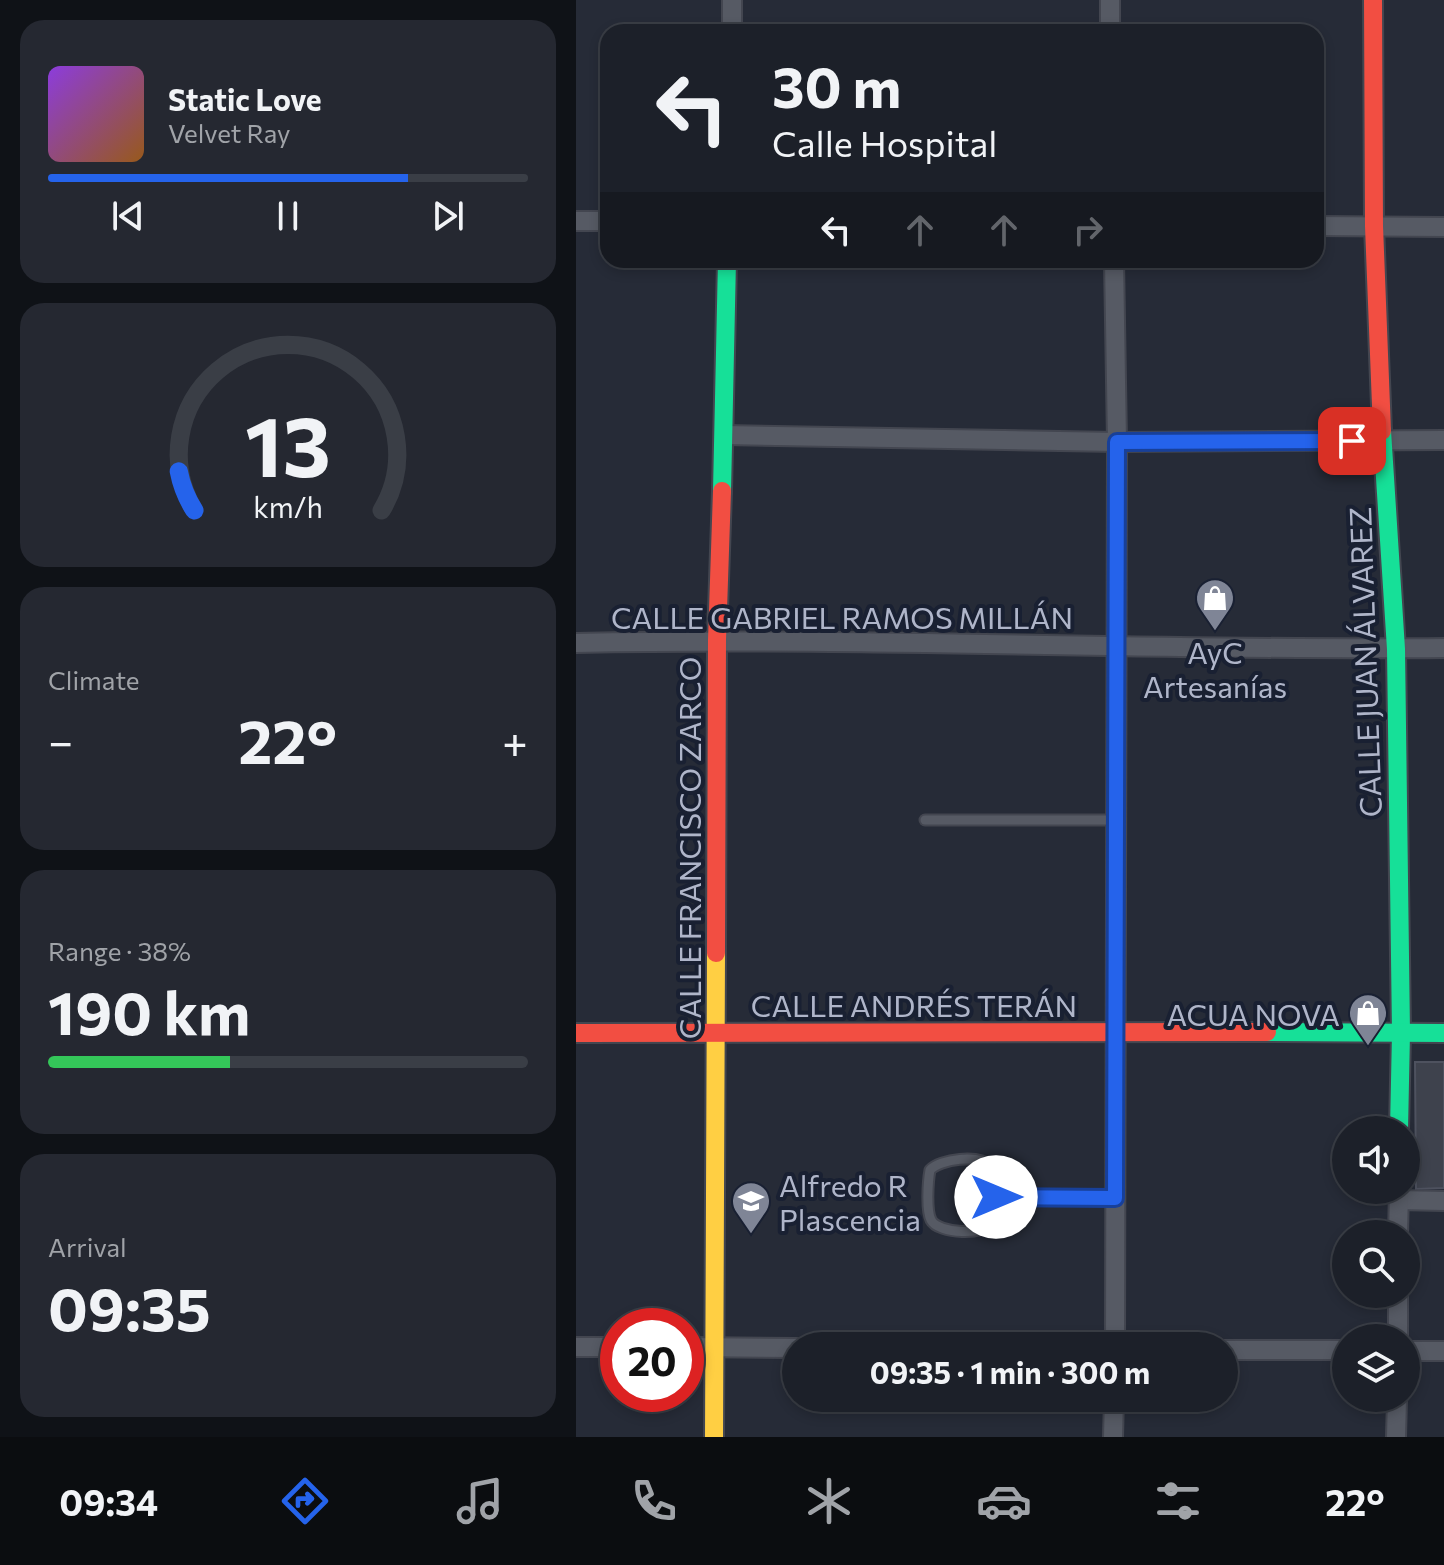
<!DOCTYPE html>
<html lang="en">
<head>
<meta charset="utf-8">
<style>
	body { margin:0; font-family:Commissioner,sans-serif; background:#252831; color:#f1f3f6; height:100vh; display:flex; flex-direction:column; font-size:30px; white-space:nowrap }
	* { box-sizing:border-box; margin:0 }
	p { font-size:26px; color:#a0a3a8 }
	.icon { flex:none; width:44px; height:44px; fill:none; stroke:currentColor; stroke-width:2; stroke-linecap:round; stroke-linejoin:round }
	.map { position:relative; flex:1; overflow:hidden }
	.side { display:flex; flex-direction:column; gap:20px; padding:20px; background:#0f1217; width:576px }
	.side>* { flex:none }
	.guide { position:absolute; left:24px; top:24px; width:724px; height:244px; border-radius:24px; box-shadow:0 4px 12px #0003,0 0 0 2px #3a3e46; background:#1c2029; color:#f1f3f6; overflow:hidden }
	.controls { position:absolute; left:756px; top:1116px; display:grid; gap:16px }
	.controls a { display:grid; place-items:center; width:88px; height:88px; border-radius:50%; background:#1c2029; box-shadow:0 4px 12px #0003,0 0 0 2px #3a3e46; font-size:40px }
	.speed { position:absolute; left:24px; top:1308px; display:flex; gap:16px; font-size:40px; font-weight:700; text-align:center }
	.speed>* { display:grid; place-content:center; width:104px; height:104px; border-radius:50%; background:#1c2029; box-shadow:0 4px 12px #0003,0 0 0 2px #3a3e46; line-height:1 }
	.speed .limit { border:12px solid #d22; background:#fff; color:#111 }
	.pin { position:absolute; display:grid; place-items:center; width:68px; height:68px; color:#fff; margin:-34px; border-radius:16px; box-shadow:0 4px 12px #0006 }
	.me { position:absolute; width:88px; margin:-44px; rotate:90deg; stroke-linejoin:round; filter:drop-shadow(0 0 6px #0008) }
	.turn { display:flex; align-items:center; gap:28px; height:168px; padding:0 40px; font-size:36px }
	.turn .icon { width:104px; height:104px; stroke-width:2.5 }
	.turn b { display:block; font-size:56px; line-height:68px }
	.lanes { display:flex; align-items:center; height:76px; padding:0 40px; background:#0003; justify-content:center; gap:40px; direction:ltr }
	.lanes .off { opacity:.35 }
	.big { font-size:60px; font-weight:700; line-height:1.1 }
	.side .card { flex:1; display:flex; flex-direction:column; justify-content:center; gap:12px; min-width:0; padding:0 28px; border-radius:24px; background:#252831 }
	.side .dial { align-items:center; gap:0 }
	.dial svg { height:208px; overflow:visible; fill:none; stroke:#3a3e46; stroke-width:7; stroke-linecap:round; text-anchor:middle }
	.dial text { fill:#f1f3f6; stroke:none }
	.song { display:flex; align-items:center; gap:24px }
	.cover { width:96px; height:96px; border-radius:12px; background:linear-gradient(135deg,hsl(270 70% 55%),hsl(30 70% 35%)) }
	.played { height:8px; border-radius:4px; background:linear-gradient(90deg,#2563eb 75%,#3a3e46 75%) }
	.keys { display:flex; justify-content:space-around; direction:ltr }
	.heat { display:flex; justify-content:space-between; align-items:center; font-size:44px; direction:ltr }
	.charge { height:12px; border-radius:6px; background:linear-gradient(90deg,#34c759 38%,#3a3e46 0) }
	.trip { position:absolute; left:206px; top:1332px; width:456px; height:80px; border-radius:40px; background:#1c2029; box-shadow:0 4px 12px #0003,0 0 0 2px #3a3e46; font-weight:700; line-height:80px; text-align:center }
	.dock { display:flex; height:128px; justify-content:space-around; align-items:center; background:#0b0d10; color:#a0a3a8 }
	.dock .icon { width:56px; height:56px }
	.dock .on { color:#2563eb }
	.dock b { font-size:36px; color:#f1f3f6 }
	main { display:flex; flex:1; min-height:0 }
	.map>svg:first-child { display:block }
</style>
</head>
<body>
<main>
<section class="side">
<div class="card">
<div class="song"><i class="cover"></i><div><b>Static Love</b><p>Velvet Ray</p></div></div>
<div class="played"></div>
<div class="keys"><svg class="icon" aria-label="previous" viewBox="0 0 24 24"><path d="M18 5L8 12l10 7zM5 5v14"/></svg><svg class="icon" aria-label="pause" viewBox="0 0 24 24"><path d="M8 5v14M16 5v14"/></svg><svg class="icon" aria-label="next" viewBox="0 0 24 24"><path d="M6 5l10 7-10 7zM19 5v14"/></svg></div>
</div>
<div class="card dial"><svg viewBox="0 0 100 80">
<path d="M14 69A42 42 0 1 1 86 69"/>
<path d="M14 69A42 42 0 0 1 8 54" stroke="#2563eb"/>
<text x="50" y="56" font-size="32" font-weight="700">13</text>
<text x="50" y="72" font-size="11">km/h</text>
</svg></div>
<div class="card"><p>Climate</p>
<div class="heat"><a>−</a><b class="big">22°</b><a>+</a></div>
</div>
<div class="card"><p>Range · 38%</p><b class="big">190 km</b><div class="charge"></div></div>
<div class="card"><p>Arrival</p><b class="big">09:35</b></div>
</section>
<div class="map">
<svg width="868" height="1437" viewBox="0 0 868 1437">
	<rect width="100%" height="100%" fill="#262b37"/>
	<polygon fill="#3e424d" stroke="#4e525f" stroke-width="2" points="839,1062 868,1062 868,1188 840,1189"/>
	<g fill="none" stroke-linecap="round" stroke-linejoin="round">
		<defs>
			<g id="lane">
				<polyline points="349,820 540,820"/>
				<path d="M420,1197C420,1205 421,1215 417,1222C410,1236 362,1234 355,1220C350,1210 352,1181 354,1170C364,1159 403,1154 414,1166C422,1174 420,1187 420,1197L539,1198"/>
			</g>
			<g id="street">
				<polyline points="534,0 534,32"/>
				<polyline points="156,32 156,0"/>
				<polyline points="0,221 32,221"/>
				<polyline points="740,226 868,227"/>
				<polyline points="538,260 541,442 539,1346"/>
				<polyline points="148,435 541,442 868,440"/>
				<path d="M0,643C289,637 579,651 868,648"/>
				<polyline points="822,1200 868,1201"/>
				<polyline points="822,1234 823,1190"/>
				<polyline points="822,1338 822,1294"/>
				<polyline points="0,1347 42,1347"/>
				<polyline points="110,1347 220,1348"/>
				<polyline points="648,1350 770,1350"/>
				<polyline points="830,1351 868,1351"/>
				<polyline points="537,1437 538,1398"/>
				<polyline points="820,1437 821,1398"/>
			</g>
			<g id="fast">
				<polyline points="806,431 820,649 825,1033 823,1130"/>
				<polyline points="146,491 151,260"/>
				<polyline points="691,1032 868,1033"/>
			</g>
			<polyline id="slow" points="138,1437 140,953"/>
			<g id="jam">
				<polyline points="797,0 798,226 806,431"/>
				<polyline points="140,953 141,640 146,491"/>
				<polyline points="0,1033 691,1032"/>
			</g>
		</defs>
		<use href="#lane" stroke="#434650" stroke-width="13"/>
		<use href="#street" stroke="#434650" stroke-width="22"/>
		<use href="#fast" stroke="#434650" stroke-width="22"/>
		<use href="#slow" stroke="#434650" stroke-width="22"/>
		<use href="#jam" stroke="#434650" stroke-width="22"/>
		<use href="#lane" stroke="#565a64" stroke-width="9"/>
		<use href="#street" stroke="#565a64" stroke-width="18"/>
		<use href="#fast" stroke="#16e098" stroke-width="18"/>
		<use href="#slow" stroke="#ffcf43" stroke-width="18"/>
		<use href="#jam" stroke="#f24e42" stroke-width="18"/>
	</g>
	<g fill="none" stroke-linecap="round" stroke-linejoin="round">
		<defs>
			<polyline id="route" points="420,1197 539,1198 541,442 776,441"/>
		</defs>
		<use href="#route" stroke="#184099" stroke-width="20"/>
		<use href="#route" stroke="#2563eb" stroke-width="14"/>
	</g>
	<defs>
		<symbol id="shop-pin" viewBox="-11 -11 22 30"><path d="M0 17L-7.5 6A9.5 9.5 0 1 1 7.5 6Z" fill="#7f8596" stroke="#192032"/><path d="M-5-2.5h2.3a2.7 3.5 0 0 1 5.4 0H5L5.5 6h-11ZM-1.5-2.5h3a1.5 2.3 0 0 0-3 0Z" fill="#fff"/></symbol>
		<symbol id="school-pin" viewBox="-11 -11 22 30"><path d="M0 17L-7.5 6A9.5 9.5 0 1 1 7.5 6Z" fill="#7f8596" stroke="#192032"/><path d="M0-5L7-2L0 1L-7-2ZM-4 1L0 2.5L4 1V4Q0 6-4 4Z" fill="#fff"/></symbol>
	</defs>
	<g fill-rule="evenodd">
		<use href="#shop-pin" x="617" y="576" width="44" height="60"/>
		<use href="#shop-pin" x="770" y="991" width="44" height="60"/>
		<use href="#school-pin" x="153" y="1179" width="44" height="60"/>
	</g>
	<g text-anchor="middle" dominant-baseline="central" stroke-width="8" stroke-linejoin="round" paint-order="stroke">
		<g font-size="30" fill="#afb5c9" stroke="#192032">
			<text x="266" y="616">CALLE GABRIEL RAMOS MILLÁN</text>
			<text transform="translate(788 662) rotate(-92)">CALLE JUAN ÁLVAREZ</text>
			<text transform="translate(112 848) rotate(-90)">CALLE FRANCISCO ZARCO</text>
			<text x="338" y="1004">CALLE ANDRÉS TERÁN</text>
		</g>
		<g font-size="30" fill="#afb5c9" stroke="#192032">
			<text x="639" y="651">AyC<tspan x="639" dy="34">Artesanías</tspan></text>
			<text x="764" y="1013" text-anchor="end">ACUA NOVA</text>
			<text x="203" y="1184" text-anchor="start">Alfredo R<tspan x="203" dy="34">Plascencia</tspan></text>
		</g>
	</g>
</svg>
<div class="controls">
<a><svg class="icon" aria-label="sound" viewBox="0 0 24 24"><path d="M4 9h4l5-4v14l-5-4H4zM17 9q2 3 0 6"/></svg></a>
<a><svg class="icon" aria-label="search" viewBox="0 0 24 24"><circle cx="10" cy="10" r="6"/><path d="M15 15l6 6"/></svg></a>
<a><svg class="icon" aria-label="layers" viewBox="0 0 24 24"><path d="M12 4l9 5-9 5-9-5zM3 14l9 5 9-5"/></svg></a>
</div>
<div class="speed"><div class="limit">20</div></div>
<div class="pin" style="left:776px;top:441px;background:#d93025"><svg class="icon" aria-label="arrive" viewBox="0 0 24 24"><path d="M6 21V4h12l-3 4 3 4H6"/></svg></div>
<svg class="me" style="left:420px;top:1197px" viewBox="-20 -20 40 40"><circle r="19" fill="#fff"/><path d="M0-13L10 11 0 6-10 11z" fill="#2563eb"/></svg>
<div class="trip">09:35 · 1 min · 300 m</div>
<div class="guide">
<div class="turn"><svg class="icon" aria-label="left" viewBox="0 0 24 24"><path d="M17 20v-9H6M10 6l-5 5 5 5"/></svg><div><b>30 m</b>Calle Hospital</div></div>
<div class="lanes"><svg class="icon" aria-label="left" viewBox="0 0 24 24"><path d="M17 20v-9H6M10 6l-5 5 5 5"/></svg><svg class="icon off" aria-label="ahead" viewBox="0 0 24 24"><path d="M12 20V5M6 11l6-6 6 6"/></svg><svg class="icon off" aria-label="ahead" viewBox="0 0 24 24"><path d="M12 20V5M6 11l6-6 6 6"/></svg><svg class="icon off" aria-label="right" viewBox="0 0 24 24"><path d="M7 20v-9h11M14 6l5 5-5 5"/></svg></div>
</div>
</div>
</main>
<nav class="dock">
<b>09:34</b>
<svg class="icon on" aria-label="directions" viewBox="0 0 24 24"><path d="M12 3l9 9-9 9-9-9zM9 14v-3h6M13 9l2 2-2 2"/></svg>
<svg class="icon" aria-label="music" viewBox="0 0 24 24"><path d="M9 18V5l10-2v13"/><circle cx="6" cy="18" r="3"/><circle cx="16" cy="16" r="3"/></svg>
<svg class="icon" aria-label="phone" viewBox="0 0 24 24"><path d="M5 4h4l2 5-3 2q2 4 5 5l2-3 5 2v4C11 20 4 13 5 4z"/></svg>
<svg class="icon" aria-label="climate" viewBox="0 0 24 24"><path d="M12 3v18M4 7l16 10M4 17L20 7"/></svg>
<svg class="icon" aria-label="car" viewBox="0 0 24 24"><path d="M5 17H2v-5l4-1 3-4h7l3 4 3 1v5h-3M9 17h6M6 11h13"/><circle cx="7" cy="17" r="2"/><circle cx="17" cy="17" r="2"/></svg>
<svg class="icon" aria-label="filters" viewBox="0 0 24 24"><path d="M4 7h16M4 17h16"/><circle cx="9" cy="7" r="2"/><circle cx="15" cy="17" r="2"/></svg>
<b>22°</b>
</nav>
</body>
</html>
